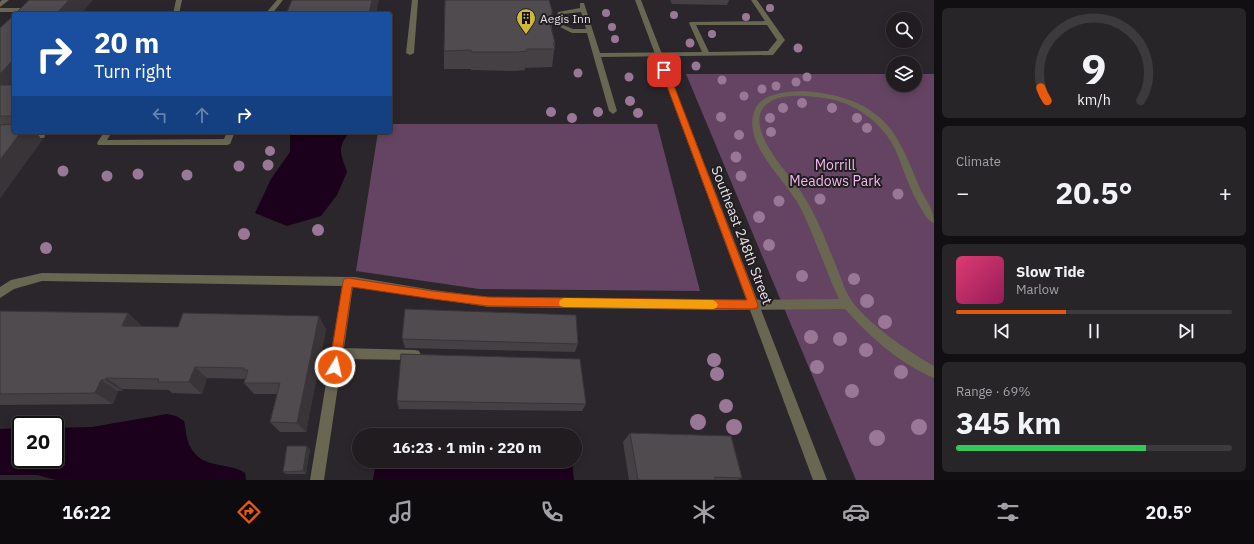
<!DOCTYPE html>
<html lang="en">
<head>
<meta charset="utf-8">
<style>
	body { margin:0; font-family:"IBM Plex Sans",sans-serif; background:#282529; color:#f1f3f6; height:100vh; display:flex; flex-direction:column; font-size:15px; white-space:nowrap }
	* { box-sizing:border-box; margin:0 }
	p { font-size:13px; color:#a2a1a5 }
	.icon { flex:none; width:22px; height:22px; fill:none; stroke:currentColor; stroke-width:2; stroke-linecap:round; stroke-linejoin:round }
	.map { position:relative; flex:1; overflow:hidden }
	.details { display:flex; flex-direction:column; gap:8px; padding:8px; background:#120f12; width:320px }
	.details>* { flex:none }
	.banner { position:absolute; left:12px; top:12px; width:380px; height:122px; border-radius:4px; box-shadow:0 2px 10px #0003,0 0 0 1px #3d3a3e; background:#1a4fa0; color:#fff; overflow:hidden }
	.fabs { position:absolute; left:886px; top:12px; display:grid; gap:8px }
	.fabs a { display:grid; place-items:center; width:36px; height:36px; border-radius:50%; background:#201c20; box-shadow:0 2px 10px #0003,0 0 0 1px #3d3a3e; font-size:20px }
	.speed { position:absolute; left:12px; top:416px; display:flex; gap:8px; font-size:20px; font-weight:700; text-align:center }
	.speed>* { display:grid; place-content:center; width:52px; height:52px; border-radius:50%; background:#201c20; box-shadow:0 2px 10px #0003,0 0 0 1px #3d3a3e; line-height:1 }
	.speed .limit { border:2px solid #111; border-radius:6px; background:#fff; color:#111 }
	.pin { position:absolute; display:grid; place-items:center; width:34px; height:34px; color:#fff; margin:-17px; border-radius:8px; box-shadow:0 2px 6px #0006 }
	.me { position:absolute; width:44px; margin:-22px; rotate:9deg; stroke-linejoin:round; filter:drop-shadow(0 0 3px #0008) }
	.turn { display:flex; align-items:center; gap:14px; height:84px; padding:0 16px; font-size:18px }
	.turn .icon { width:52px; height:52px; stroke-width:2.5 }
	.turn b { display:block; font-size:28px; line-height:34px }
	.lanes { display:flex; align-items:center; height:38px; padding:0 16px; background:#0003; justify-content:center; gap:20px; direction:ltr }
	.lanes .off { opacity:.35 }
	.big { font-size:30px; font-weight:700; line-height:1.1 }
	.details .tile { flex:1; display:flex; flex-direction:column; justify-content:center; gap:6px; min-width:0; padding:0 14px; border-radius:6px; background:#282529 }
	.details .dial { align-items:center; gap:0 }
	.dial svg { height:104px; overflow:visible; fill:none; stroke:#3d3a3e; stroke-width:7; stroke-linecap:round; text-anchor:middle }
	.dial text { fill:#f1f3f6; stroke:none }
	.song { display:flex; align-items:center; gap:12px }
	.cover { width:48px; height:48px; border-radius:6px; background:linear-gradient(135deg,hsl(340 70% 55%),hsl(330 70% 35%)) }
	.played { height:4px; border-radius:2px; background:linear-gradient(90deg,#ea580c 40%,#3d3a3e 40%) }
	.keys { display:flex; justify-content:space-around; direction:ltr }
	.heat { display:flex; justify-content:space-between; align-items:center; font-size:22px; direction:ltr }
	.charge { height:6px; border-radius:3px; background:linear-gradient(90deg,#34c759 69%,#3d3a3e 0) }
	.trip { position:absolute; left:352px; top:428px; width:230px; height:40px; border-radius:20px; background:#201c20; box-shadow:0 2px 10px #0003,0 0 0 1px #3d3a3e; font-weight:700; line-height:40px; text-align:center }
	.tab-bar { display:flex; height:64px; justify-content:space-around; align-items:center; background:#0d0b0d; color:#a2a1a5 }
	.tab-bar .icon { width:28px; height:28px }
	.tab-bar .active { color:#ea580c }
	.tab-bar b { font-size:18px; color:#f1f3f6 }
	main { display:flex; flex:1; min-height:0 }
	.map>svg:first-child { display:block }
</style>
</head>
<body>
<main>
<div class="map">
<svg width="934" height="480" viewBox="0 0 934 480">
	<rect width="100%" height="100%" fill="#2b262b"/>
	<g fill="#644462">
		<polygon points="686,74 893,74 893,85 915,85 915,74 934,74 934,480 856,480"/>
		<polygon points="390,124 657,124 700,291 479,289 356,271 378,132 390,132"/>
	</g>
	<g fill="#1b011b">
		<path d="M290,132H350C336,148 341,153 347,172L337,195L321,216L287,226L255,213L271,179L290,152Z"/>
		<path d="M167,414L176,416L184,421C186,429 186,439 190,446C200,467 221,463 240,470L245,473L246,480H56L37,475H0V429L21,428V459H55V428L92,427Z"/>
		<polygon points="376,461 572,461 574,480 373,480"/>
	</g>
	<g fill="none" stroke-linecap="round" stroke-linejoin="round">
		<g fill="#696652" fill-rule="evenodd">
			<polygon points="2,0 9,0 0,7 0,2"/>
			<polygon points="176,0 182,0 179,14 173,14"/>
			<polygon points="277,0 283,0 272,14 265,14"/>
			<polygon points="412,0 418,0 414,53 410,55 406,53"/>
			<path d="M751,0H757L785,40L773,55L601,57L617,111L613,114L609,111L587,33H572L560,27L563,25L573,29H586L581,12L563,14V17L560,19L557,17L558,12L580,8V3H584L600,53L702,52L689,23L690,22L765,21ZM696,25H767L777,40L768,51L709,52Z"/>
			<polygon points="0,8 26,8 29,10 26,12 0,12"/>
			<path d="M804,91C843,94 879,105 899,142C907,156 912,170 918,184C924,199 934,207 934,223C928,221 925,215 922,210C910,191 904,170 895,149C882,122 854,102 824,98C810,96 794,94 779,98C732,112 782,167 797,186C816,212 827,244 839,273C842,280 844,288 848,295C862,320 909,352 934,366V378C900,364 869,336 845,309L716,310L488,307L353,286L344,348L415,350L419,351L421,355L419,359L415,360L342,359L324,480H310L342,286L42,281L14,289L0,298V287L11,280L42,273L355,277L433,290L488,297L716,300L839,299C825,269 815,237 800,207C786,180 743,145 754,112C760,92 787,92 804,91Z"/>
			<polygon points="104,132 112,132 107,140 224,139 227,132 235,132 230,144 227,145 98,145 97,143"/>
			<polygon points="41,133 44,134 45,136 44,138 0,140 0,134"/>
		</g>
		<polygon fill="#696652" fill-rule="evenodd" points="635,0 641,0 827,480 813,480"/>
	</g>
	<g fill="#9a7797">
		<circle cx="770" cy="8" r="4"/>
		<circle cx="606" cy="13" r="4"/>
		<circle cx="674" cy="15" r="4"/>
		<circle cx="746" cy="17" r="4"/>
		<circle cx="612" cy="27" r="4"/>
		<circle cx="712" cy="34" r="4"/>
		<circle cx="615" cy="39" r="4"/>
		<circle cx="690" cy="43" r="4.5"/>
		<circle cx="798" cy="48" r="4.5"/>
		<circle cx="696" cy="66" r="4.5"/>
		<circle cx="578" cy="73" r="4.5"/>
		<circle cx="629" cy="77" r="4.5"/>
		<circle cx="807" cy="77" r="4.5"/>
		<circle cx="722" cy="80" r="4.5"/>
		<circle cx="796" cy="82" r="4.5"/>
		<circle cx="776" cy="86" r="4.5"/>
		<circle cx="762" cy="89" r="4.5"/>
		<circle cx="744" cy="96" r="4.5"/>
		<circle cx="630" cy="101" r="5"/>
		<circle cx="802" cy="103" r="5"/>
		<circle cx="783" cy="108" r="5"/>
		<circle cx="832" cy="108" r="5"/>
		<circle cx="551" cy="112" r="5"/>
		<circle cx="598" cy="112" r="5"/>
		<circle cx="638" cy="113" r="5"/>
		<circle cx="721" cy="117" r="5"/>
		<circle cx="572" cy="118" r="5"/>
		<circle cx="770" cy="118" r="5"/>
		<circle cx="857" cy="118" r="5"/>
		<circle cx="867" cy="128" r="5"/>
		<circle cx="771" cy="132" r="5"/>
		<circle cx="739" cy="135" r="5"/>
		<circle cx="270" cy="151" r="5"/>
		<circle cx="736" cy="157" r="5.5"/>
		<circle cx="268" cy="165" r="5.5"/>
		<circle cx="239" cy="166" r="5.5"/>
		<circle cx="63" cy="171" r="5.5"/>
		<circle cx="138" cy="174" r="5.5"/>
		<circle cx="187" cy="175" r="5.5"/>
		<circle cx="107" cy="176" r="5.5"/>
		<circle cx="741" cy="176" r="5.5"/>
		<circle cx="898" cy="194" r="5.5"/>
		<circle cx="820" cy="199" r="5.5"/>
		<circle cx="779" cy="201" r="5.5"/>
		<circle cx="759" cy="217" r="6"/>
		<circle cx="318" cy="230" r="6"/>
		<circle cx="244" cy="234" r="6"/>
		<circle cx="769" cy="245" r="6"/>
		<circle cx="46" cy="248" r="6"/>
		<circle cx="802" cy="276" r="6"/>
		<circle cx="854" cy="279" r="6"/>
		<circle cx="867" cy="301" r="7"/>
		<circle cx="885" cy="322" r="7"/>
		<circle cx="811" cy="337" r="7"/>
		<circle cx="840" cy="339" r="7"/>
		<circle cx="866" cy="350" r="7"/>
		<circle cx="714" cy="360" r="7"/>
		<circle cx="817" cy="367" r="7"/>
		<circle cx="901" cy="372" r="7"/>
		<circle cx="717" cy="374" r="7"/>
		<circle cx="852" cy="391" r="7"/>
		<circle cx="726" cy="406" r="7"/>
		<circle cx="698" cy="422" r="8"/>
		<circle cx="734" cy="427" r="8"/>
		<circle cx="919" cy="427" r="8"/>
		<circle cx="877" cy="438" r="8"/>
	</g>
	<g fill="#454044">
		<polygon points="445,0 552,24 552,29 555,43 552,67 525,68 525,70 515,71 471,70 471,69 444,69 444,51"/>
		<polygon points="670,0 729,0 727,5 672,4"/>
		<polygon points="14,15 14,132 36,132 42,140 0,198 0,28"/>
		<polygon points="0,311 128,313 142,327 326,329 306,432 280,432 270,422 277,394 254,394 244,383 245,379 207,378 202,394 172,393 169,390 123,389 122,391 118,391 113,404 0,405"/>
		<polygon points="402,338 578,344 575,352 405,348"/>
		<polygon points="397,401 586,404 582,411 399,409"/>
		<polygon points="630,433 742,478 738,480 629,480 623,442"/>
		<polygon points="310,449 306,474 286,474 283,472"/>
	</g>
	<g fill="#383437">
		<polygon points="69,0 93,0 81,14 56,14"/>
		<polygon points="372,0 379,0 376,14 369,14"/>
		<polygon points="14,59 14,91 0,97 0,74"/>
		<polygon points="21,132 36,132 42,140 0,198 0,160"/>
		<polygon points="44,132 48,132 46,135"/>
		<polygon points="128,313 142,326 136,339 122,326"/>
		<polygon points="319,316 326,329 306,432 297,423"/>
		<polygon points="195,367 207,378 202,394 189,382"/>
		<polygon points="106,378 123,389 122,391 105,380"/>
		<polygon points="101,380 118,391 113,404 95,393"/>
		<polygon points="307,446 310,449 306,474 303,471"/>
	</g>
	<g fill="#504b4f" stroke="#383437">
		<polygon points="29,0 69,0 56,14 15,14"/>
		<polygon points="292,0 372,0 369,14 286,14"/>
		<polygon points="445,0 549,0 552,10 552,24 550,24 555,43 553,43 555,49 526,49 527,51 517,52 471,52 471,50 444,51"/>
		<polygon points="14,15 14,59 0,74 0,28"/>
		<rect x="0" y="85" width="14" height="31"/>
		<polygon points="14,124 14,132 21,132 0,160 0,125"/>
		<polygon points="405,309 576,315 578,344 403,339 402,338"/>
		<polygon points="0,311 128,313 122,326 178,327 183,313 319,316 297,423 270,422 280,383 244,383 248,370 244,370 244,368 195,367 189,382 158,382 159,379 106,378 105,380 101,380 95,393 0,394"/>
		<polygon points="401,354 580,359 586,404 397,401"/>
		<polygon points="630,433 731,436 742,478 715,477 715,480 638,480"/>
		<polygon points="287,446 307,446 303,471 283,472"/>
	</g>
	<polygon fill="#ea580c" stroke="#983908" points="664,67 668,70 758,305 757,308 753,309 488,306 433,299 352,287 340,367 339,371 335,372 331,371 329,367 343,282 344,279 348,278 433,291 488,297 747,300 661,70"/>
	<polygon fill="#f59e0b" points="564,298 713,300 716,302 718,305 716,308 713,309 564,307 560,306 559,303 560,300"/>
	<defs>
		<symbol id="building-pin" viewBox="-11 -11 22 30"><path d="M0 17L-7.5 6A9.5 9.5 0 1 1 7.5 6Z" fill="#cfb837" stroke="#211d21"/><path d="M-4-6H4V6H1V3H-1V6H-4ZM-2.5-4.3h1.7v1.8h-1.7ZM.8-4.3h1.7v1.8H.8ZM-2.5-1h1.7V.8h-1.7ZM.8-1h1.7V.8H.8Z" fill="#111"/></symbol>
	</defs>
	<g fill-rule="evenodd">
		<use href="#building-pin" x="515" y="7" width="22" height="30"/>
	</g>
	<g text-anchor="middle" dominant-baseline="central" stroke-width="4" stroke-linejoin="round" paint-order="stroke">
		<g font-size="12" fill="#e5e2e5" stroke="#211d21" text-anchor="start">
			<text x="540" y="18">Aegis Inn</text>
		</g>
		<g font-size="14" fill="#f4baf0" stroke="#211d21">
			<text x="835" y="165">Morrill<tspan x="835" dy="16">Meadows Park</tspan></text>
		</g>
		<g font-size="14" fill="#e5e2e5" stroke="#211d21">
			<text transform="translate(742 235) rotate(69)">Southeast 248th Street</text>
		</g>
	</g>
</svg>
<div class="fabs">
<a><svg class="icon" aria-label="search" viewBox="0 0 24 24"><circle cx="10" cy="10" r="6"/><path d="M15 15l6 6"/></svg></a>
<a><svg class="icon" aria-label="layers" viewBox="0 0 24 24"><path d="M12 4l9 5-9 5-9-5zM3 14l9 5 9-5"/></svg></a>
</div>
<div class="speed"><div class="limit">20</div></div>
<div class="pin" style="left:664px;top:70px;background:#d93025"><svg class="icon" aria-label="arrive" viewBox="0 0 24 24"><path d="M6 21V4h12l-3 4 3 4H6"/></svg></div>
<svg class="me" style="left:335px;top:367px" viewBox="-20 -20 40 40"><circle r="17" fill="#ea580c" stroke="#fff" stroke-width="3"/><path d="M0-11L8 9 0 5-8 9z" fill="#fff"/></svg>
<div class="trip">16:23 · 1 min · 220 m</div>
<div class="banner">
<div class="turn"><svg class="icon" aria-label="right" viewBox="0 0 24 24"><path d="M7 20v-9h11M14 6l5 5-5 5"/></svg><div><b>20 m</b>Turn right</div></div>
<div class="lanes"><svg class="icon off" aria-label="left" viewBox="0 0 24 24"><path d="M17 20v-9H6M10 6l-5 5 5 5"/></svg><svg class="icon off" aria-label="ahead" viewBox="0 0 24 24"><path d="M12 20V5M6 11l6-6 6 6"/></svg><svg class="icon" aria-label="right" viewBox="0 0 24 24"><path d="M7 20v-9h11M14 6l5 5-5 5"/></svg></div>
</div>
</div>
<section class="details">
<div class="tile dial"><svg viewBox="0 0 100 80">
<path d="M14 69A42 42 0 1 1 86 69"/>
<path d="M14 69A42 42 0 0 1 9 59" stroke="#ea580c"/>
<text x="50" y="56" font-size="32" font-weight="700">9</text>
<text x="50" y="72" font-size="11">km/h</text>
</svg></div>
<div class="tile"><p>Climate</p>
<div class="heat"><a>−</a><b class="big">20.5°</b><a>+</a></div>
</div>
<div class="tile">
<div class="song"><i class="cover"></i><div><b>Slow Tide</b><p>Marlow</p></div></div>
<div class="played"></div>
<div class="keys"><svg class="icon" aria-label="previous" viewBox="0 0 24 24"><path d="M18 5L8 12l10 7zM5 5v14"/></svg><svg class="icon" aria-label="pause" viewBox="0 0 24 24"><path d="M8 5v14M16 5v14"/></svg><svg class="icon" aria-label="next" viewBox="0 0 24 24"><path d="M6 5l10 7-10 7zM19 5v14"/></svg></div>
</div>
<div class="tile"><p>Range · 69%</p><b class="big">345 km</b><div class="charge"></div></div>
</section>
</main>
<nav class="tab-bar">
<b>16:22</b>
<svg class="icon active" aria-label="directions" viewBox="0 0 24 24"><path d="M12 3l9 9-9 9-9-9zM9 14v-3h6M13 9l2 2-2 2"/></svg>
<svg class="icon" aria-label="music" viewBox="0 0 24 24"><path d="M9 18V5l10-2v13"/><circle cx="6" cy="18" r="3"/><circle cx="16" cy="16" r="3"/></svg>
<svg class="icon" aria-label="phone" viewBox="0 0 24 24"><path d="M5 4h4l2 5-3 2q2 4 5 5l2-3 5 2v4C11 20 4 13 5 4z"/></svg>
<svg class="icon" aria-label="climate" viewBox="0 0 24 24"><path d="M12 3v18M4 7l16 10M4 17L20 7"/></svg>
<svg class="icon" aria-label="car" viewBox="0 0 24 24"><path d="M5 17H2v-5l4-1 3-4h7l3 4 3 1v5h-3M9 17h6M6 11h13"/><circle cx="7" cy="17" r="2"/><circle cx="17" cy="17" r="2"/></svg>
<svg class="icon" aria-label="filters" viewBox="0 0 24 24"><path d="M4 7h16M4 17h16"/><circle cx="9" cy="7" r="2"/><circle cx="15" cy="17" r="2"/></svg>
<b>20.5°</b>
</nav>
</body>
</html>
